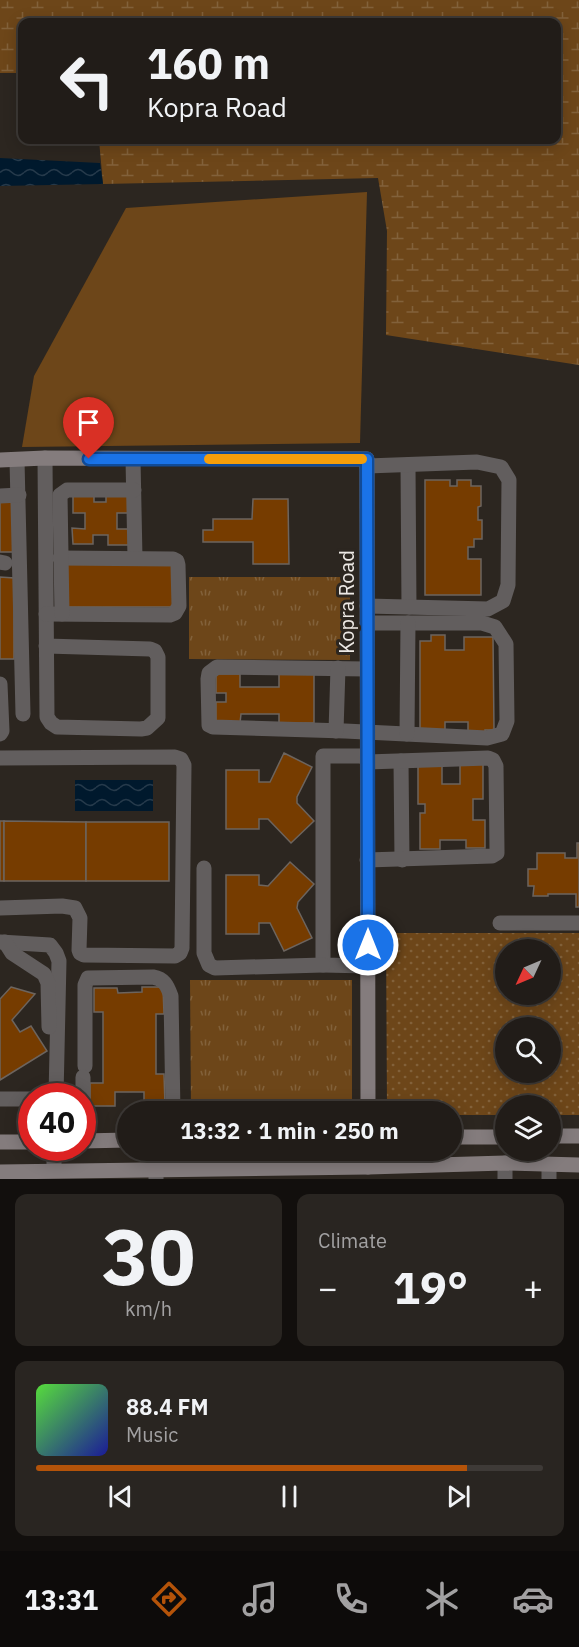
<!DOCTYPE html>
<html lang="en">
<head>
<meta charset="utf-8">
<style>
	body { margin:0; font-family:"IBM Plex Sans",sans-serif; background:#292521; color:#f1f3f6; height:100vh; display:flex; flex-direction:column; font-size:22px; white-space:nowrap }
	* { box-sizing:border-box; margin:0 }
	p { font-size:20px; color:#a2a1a2 }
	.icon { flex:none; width:33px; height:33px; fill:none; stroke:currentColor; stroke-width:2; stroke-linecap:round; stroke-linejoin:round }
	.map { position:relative; height:1179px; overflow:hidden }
	.drawer { display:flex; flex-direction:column; gap:15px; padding:15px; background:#120f0d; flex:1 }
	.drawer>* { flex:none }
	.banner { position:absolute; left:18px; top:18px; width:543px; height:126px; border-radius:12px; box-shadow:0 3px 15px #0003,0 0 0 2px #3e3a37; background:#211c18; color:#f1f3f6; overflow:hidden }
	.needle { width:39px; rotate:226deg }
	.tools { position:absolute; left:495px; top:939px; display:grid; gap:12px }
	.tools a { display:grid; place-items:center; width:66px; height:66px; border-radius:50%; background:#211c18; box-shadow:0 3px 15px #0003,0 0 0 2px #3e3a37; font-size:30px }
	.speed { position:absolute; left:18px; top:1083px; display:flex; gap:12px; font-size:30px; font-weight:700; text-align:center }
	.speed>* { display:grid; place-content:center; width:78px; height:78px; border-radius:50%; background:#211c18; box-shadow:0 3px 15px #0003,0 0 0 2px #3e3a37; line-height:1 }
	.speed .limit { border:9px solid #d22; background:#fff; color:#111 }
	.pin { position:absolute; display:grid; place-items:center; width:51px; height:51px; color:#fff; margin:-62px -26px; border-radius:50% 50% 50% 0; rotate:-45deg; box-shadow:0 0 6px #0007 }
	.pin .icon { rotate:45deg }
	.me { position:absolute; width:66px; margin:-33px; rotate:0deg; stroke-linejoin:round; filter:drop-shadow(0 0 4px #0008) }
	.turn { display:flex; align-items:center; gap:21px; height:126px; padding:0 30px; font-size:27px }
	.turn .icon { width:78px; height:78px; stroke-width:2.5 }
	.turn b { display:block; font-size:42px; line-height:51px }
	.big { font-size:45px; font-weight:700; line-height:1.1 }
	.drawer .tile { flex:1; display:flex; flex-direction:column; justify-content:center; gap:9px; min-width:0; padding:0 21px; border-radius:12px; background:#292521 }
	.drawer .dial { align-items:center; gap:0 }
	.dial b { font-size:78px; line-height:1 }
	.song { display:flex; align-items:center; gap:18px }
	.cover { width:72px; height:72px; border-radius:9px; background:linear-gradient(135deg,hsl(110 70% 55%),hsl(240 70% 35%)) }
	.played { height:6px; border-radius:3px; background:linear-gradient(90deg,#b45309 85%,#3e3a37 85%) }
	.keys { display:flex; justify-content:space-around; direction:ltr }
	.heat { display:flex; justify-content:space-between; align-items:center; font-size:33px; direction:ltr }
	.drawer .tiles { flex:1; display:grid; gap:15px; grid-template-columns:1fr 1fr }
	.tile:last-child { grid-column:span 2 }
	.trip { position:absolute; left:117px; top:1101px; width:345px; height:60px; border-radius:30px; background:#211c18; box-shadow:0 3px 15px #0003,0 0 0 2px #3e3a37; font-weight:700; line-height:60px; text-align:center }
	.tabs { display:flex; height:96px; justify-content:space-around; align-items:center; background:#0d0b0a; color:#a2a1a2 }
	.tabs .icon { width:42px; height:42px }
	.tabs .on { color:#b45309 }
	.tabs b { font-size:27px; color:#f1f3f6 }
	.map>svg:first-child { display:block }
</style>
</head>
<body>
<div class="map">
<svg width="579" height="1179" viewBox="0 0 579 1179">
	<defs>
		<pattern id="grass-tufts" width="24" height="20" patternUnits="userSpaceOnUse" patternTransform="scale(1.5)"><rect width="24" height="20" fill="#6d4619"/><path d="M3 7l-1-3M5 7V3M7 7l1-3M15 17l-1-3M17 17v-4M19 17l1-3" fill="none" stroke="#82613a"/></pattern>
		<pattern id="wetland-marsh" width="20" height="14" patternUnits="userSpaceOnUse" patternTransform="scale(1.5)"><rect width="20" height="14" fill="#6d4619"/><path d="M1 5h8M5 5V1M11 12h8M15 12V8" fill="none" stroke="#82613a"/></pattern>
		<pattern id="park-dots" width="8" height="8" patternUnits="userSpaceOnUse" patternTransform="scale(1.5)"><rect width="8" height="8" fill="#6d4619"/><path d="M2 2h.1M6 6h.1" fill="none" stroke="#82613a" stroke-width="1.8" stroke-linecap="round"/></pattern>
		<pattern id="water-waves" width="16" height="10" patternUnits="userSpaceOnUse" patternTransform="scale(1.5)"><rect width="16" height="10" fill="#00192d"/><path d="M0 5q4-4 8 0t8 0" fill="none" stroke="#263a4b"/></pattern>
	</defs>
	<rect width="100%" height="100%" fill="#2c2620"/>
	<g fill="url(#grass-tufts)">
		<polygon points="189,577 350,577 350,660 189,659"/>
		<polygon points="190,980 352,980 352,1111 191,1111"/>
	</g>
	<polygon fill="url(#wetland-marsh)" points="0,0 579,0 579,365 386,335 387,231 378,178 103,184 99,140 556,140 556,22 22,22 22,73 0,73"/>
	<path fill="url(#park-dots)" fill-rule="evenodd" d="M386,933H579V1115H551L550,1106H506L505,1115H452V1112L387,1111ZM506,950H550V994H506ZM506,1028H550V1072H506Z"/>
	<polygon fill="#6d4619" points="367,192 360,443 22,447 34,376 126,208"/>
	<g fill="url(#water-waves)">
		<polygon points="0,158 100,163 103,184 0,186"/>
		<rect x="75" y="780" width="78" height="31"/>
	</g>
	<g fill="#763c00" stroke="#6c645e" stroke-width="1.5">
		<polygon points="425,480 450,480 450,486 457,486 457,480 471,480 471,486 481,486 481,506 478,507 478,520 482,520 482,539 474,539 474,547 468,547 468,559 481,559 481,595 425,595"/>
		<polygon points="73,493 94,493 94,502 106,502 106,494 131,494 131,513 117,513 117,529 131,529 131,545 108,545 108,535 93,535 93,544 73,544 72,528 85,529 85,513 73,513"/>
		<polygon points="253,499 288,499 289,564 253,564 253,542 203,542 203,530 213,530 213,519 252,519"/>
		<rect x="0" y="500" width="13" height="52"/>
		<polygon points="63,563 172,563 173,607 63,607"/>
		<polygon points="0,577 14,578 14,659 0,659"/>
		<polygon points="431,635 445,635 445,650 464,650 464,637 493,637 494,730 485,730 485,734 468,734 468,722 445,722 445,734 420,729 420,641 431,641"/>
		<polygon points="216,674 240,674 240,687 279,687 279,674 314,674 314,723 279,723 279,714 241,714 240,723 216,723 216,702 226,702 226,693 216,693"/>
		<polygon points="284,753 312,767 297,797 297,803 314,821 291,843 268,819 259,819 259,829 226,829 226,770 259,770 259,782 270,782"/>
		<polygon points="460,764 483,764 483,799 473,799 473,820 485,820 485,848 466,848 466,840 440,840 440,849 420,849 420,813 425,813 425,804 418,804 418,766 442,766 442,784 460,784"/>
		<rect x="0" y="821" width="4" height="60"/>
		<polygon points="4,821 86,822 86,881 4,881"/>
		<rect x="86" y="822" width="83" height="59"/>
		<polygon points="577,843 579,843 579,907 576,907 576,894 548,894 548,896 533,896 534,886 528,886 528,869 537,869 537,853 565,853 565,858 577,858"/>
		<polygon points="290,862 314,884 298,902 297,908 312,938 284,951 270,923 259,923 259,934 226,934 226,875 259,875 259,885 268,886"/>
		<polygon points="11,987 35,994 12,1020 20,1032 31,1026 47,1051 0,1080 0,999"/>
		<polygon points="142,987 163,987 164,1014 156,1014 156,1074 164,1074 165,1105 144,1106 144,1092 115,1092 115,1106 90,1106 90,1083 103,1083 103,1012 94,1012 94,988 117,988 118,993 142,992"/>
	</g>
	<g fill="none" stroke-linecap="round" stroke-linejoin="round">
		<g stroke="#625e5e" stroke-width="15">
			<polyline points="45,458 47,717 51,723 57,727 141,729 147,728 158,718 158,657 155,651 150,649 46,646"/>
			<polyline points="133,459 135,558"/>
			<polyline points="17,460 23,714"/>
			<polyline points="408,465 409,607"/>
			<polyline points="367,466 477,462 501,467 509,480 508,585 503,601 488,609 367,606"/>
			<polyline points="0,496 19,495"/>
			<polyline points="0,562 5,563"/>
			<polyline points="46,614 170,615 175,613 179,606 178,565 177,561 173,559 60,558"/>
			<polyline points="62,614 60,495 67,490 134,490"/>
			<polyline points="367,623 482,623 495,627 506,644 507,721 502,734 487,738 345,731 213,727 209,725 208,679 209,673 217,667 367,669"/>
			<polyline points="0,684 2,731 0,734"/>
			<polyline points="336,731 338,668"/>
			<polyline points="407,734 408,623"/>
			<polyline points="367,756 323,756 323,965 368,966"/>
			<polyline points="0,758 175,757 181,759 184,765 182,948 180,953 175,956 84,955 80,953 79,950 80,918 75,908 62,906 0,908"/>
			<polyline points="401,761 402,860"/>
			<polyline points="367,762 488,758 493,760 496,766 497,851 497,853 492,856 367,860"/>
			<polyline points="204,868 204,953 209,965 215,968 323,965"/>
			<polyline points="500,923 579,923"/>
			<polyline points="0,942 50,945 56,953 59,961 56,1096"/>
			<polyline points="5,942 12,953 44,974 48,983 49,1027"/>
			<path d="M85,1066V985L88,978L153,977C164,979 167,985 171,996L173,1112"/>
			<polyline points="83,1077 83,1141"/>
			<polyline points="0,1099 32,1099"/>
			<polyline points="505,1163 505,1179"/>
			<polyline points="549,1165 549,1179"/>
			<polyline points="54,1170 54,1148"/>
			<polyline points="156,1179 156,1150"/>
		</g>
		<g stroke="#847c7d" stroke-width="15">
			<polyline points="0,460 45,458 367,459 368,1112"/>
			<polyline points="550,1136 579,1136"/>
			<polyline points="452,1137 506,1137"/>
			<polyline points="82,1141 128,1140"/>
			<polyline points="0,1142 32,1142"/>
			<polyline points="368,1150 368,1167"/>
			<polyline points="0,1172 368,1167 505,1163 579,1165"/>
		</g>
	</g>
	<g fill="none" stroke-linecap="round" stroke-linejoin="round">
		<defs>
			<polyline id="route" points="89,459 367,459 368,945"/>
		</defs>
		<use href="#route" stroke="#114b97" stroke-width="15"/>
		<use href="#route" stroke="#1a73e8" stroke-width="10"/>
		<polyline stroke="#f59e0b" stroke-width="10" points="209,459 362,459"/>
	</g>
	<g text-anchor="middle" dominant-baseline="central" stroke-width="6" stroke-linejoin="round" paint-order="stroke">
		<g font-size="20" fill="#ede9e5" stroke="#2c2620">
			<text transform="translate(346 602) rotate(-90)">Kopra Road</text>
		</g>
	</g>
</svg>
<div class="tools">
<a><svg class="needle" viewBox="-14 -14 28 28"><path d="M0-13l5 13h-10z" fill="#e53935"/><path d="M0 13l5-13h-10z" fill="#a2a1a2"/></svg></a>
<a><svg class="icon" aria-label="search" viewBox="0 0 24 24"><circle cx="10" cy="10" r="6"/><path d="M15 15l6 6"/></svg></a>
<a><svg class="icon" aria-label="layers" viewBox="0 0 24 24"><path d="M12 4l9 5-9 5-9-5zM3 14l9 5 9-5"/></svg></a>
</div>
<div class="speed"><div class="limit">40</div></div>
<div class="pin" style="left:89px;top:459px;background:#d93025"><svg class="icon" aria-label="arrive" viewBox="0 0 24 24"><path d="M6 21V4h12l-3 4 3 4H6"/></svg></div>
<svg class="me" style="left:368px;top:945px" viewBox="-20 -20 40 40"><circle r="17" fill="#1a73e8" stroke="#fff" stroke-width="3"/><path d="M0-11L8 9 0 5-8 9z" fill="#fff"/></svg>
<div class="trip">13:32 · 1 min · 250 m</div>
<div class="banner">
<div class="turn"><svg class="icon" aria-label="left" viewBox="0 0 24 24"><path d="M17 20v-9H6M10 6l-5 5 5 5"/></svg><div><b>160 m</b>Kopra Road</div></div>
</div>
</div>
<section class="drawer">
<div class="tiles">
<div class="tile dial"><b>30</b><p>km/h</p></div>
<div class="tile"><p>Climate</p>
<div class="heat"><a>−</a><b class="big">19°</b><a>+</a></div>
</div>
<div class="tile">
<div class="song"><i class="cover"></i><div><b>88.4 FM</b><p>Music</p></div></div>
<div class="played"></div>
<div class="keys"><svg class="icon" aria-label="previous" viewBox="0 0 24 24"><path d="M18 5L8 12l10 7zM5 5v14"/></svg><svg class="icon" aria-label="pause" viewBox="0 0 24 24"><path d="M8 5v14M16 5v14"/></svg><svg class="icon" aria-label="next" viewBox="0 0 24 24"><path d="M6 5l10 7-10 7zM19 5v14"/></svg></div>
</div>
</div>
</section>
<nav class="tabs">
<b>13:31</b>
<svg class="icon on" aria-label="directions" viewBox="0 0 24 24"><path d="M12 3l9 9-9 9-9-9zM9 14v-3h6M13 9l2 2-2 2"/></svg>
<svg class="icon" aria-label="music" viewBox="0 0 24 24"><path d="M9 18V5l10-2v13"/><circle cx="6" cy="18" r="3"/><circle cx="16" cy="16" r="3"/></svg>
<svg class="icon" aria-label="phone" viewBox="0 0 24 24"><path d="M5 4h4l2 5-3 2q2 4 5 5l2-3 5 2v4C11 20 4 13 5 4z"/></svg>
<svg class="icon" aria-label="climate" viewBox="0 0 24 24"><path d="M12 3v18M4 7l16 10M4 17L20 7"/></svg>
<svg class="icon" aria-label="car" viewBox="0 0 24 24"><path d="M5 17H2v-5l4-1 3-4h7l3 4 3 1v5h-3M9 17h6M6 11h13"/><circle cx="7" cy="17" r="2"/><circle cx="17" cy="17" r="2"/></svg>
</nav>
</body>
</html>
